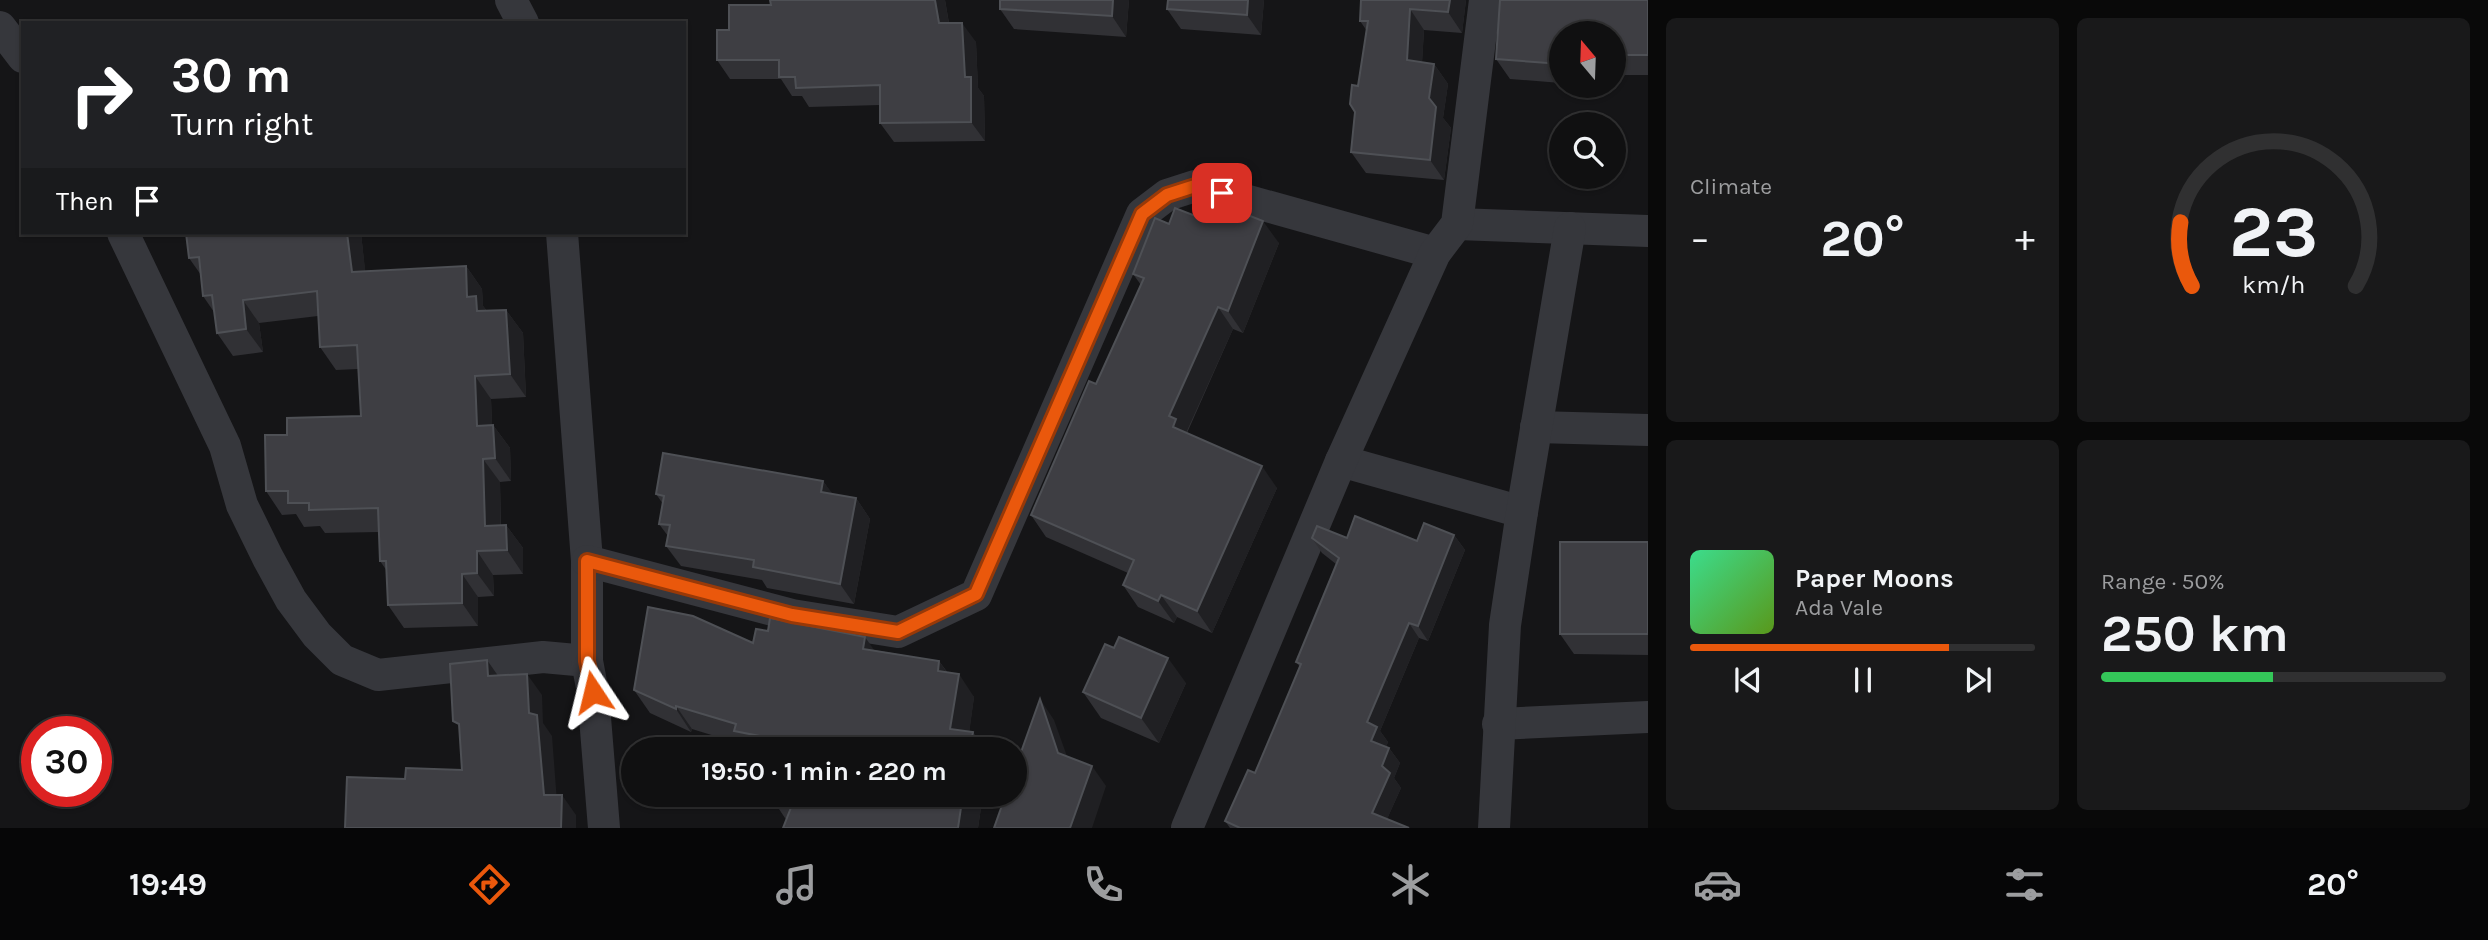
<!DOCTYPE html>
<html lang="en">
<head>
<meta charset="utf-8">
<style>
	body { margin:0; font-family:Karla,sans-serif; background:#19191a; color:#f1f3f6; height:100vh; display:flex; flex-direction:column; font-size:26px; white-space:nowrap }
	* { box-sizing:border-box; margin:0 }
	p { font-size:23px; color:#9c9d9f }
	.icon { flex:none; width:38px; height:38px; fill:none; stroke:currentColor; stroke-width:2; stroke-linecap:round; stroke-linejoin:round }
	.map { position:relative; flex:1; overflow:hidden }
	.drawer { display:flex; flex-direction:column; gap:18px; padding:18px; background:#090909; width:840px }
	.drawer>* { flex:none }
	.guide { position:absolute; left:21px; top:21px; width:665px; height:214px; border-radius:0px; box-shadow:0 2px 5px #0004,0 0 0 2px #303031; background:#202124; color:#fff; overflow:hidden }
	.needle { width:46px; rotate:341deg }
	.tools { position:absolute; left:1549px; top:21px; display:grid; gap:14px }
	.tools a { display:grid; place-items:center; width:77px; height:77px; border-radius:50%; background:#101011; box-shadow:0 2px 5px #0004,0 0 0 2px #303031; font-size:35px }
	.speed { position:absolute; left:21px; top:716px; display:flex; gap:14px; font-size:35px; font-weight:700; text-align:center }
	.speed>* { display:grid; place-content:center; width:91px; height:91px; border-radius:50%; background:#101011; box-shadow:0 2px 5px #0004,0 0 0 2px #303031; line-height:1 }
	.speed .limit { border:10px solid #d22; background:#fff; color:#111 }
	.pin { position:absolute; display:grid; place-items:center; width:60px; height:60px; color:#fff; margin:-30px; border-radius:14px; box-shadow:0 4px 10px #0006 }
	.me { position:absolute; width:77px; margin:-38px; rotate:350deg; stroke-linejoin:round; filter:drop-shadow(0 0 5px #0008) }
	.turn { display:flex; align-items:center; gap:24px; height:147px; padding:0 35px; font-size:32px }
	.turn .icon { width:91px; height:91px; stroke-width:2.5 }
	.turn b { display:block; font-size:49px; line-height:60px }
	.then { display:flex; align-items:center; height:66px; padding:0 35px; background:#0003; gap:14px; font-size:26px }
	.big { font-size:52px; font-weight:700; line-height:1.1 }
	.drawer .card { flex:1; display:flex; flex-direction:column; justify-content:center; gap:10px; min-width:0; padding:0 24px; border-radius:10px; background:#19191a }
	.drawer .dial { align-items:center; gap:0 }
	.dial svg { height:182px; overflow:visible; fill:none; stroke:#303031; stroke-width:7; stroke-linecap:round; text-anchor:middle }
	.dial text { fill:#f1f3f6; stroke:none }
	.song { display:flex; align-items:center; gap:21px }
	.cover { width:84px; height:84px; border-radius:10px; background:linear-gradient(135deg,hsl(150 70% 55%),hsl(90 70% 35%)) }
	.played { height:7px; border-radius:4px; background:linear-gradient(90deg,#ea580c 75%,#303031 75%) }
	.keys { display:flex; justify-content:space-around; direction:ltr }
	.heat { display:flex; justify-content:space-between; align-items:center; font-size:38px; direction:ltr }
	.charge { height:10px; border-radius:5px; background:linear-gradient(90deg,#34c759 50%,#303031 0) }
	.drawer .tiles { flex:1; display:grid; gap:18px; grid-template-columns:repeat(2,1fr) }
	.trip { position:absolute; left:621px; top:737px; width:406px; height:70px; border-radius:35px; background:#101011; box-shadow:0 2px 5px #0004,0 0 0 2px #303031; font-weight:700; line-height:70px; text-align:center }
	.tab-bar { display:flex; height:112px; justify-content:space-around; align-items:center; background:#060607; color:#9c9d9f }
	.tab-bar .icon { width:49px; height:49px }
	.tab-bar .selected { color:#ea580c }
	.tab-bar b { font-size:32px; color:#f1f3f6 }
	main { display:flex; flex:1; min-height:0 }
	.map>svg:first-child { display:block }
</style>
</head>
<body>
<main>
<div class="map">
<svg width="1648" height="828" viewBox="0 0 1648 828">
	<rect width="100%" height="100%" fill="#151517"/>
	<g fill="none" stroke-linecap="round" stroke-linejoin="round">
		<g stroke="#36373c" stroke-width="32">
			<polyline points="511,0 523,23"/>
			<polyline points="0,27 23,57"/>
			<polyline points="1457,224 1648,231"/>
			<polyline points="123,233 225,446 242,505 268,558 291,600 317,635 342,660 378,675 543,657 587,661 593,693 604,828"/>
			<polyline points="562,233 587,561 587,661"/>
			<polyline points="1536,427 1648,430"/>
			<polyline points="1341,461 1522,512"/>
			<polyline points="587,561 792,615 898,632 976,595 1142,214 1167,195 1195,186 1435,253"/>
			<polyline points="1498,724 1648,717"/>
			<polyline points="1187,828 1341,461 1435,253 1457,224 1485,0"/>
			<polyline points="1494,828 1505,625 1522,512 1570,228"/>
		</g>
	</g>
	<g fill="#313135">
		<polygon points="770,0 945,0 949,23 976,42 978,88 984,96 985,141 894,142 880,123 880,105 809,107 802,96 792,96 781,79 730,79 717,60 729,30 771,5"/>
		<polygon points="1000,0 1129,0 1126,37 1014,29 1000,9"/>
		<polygon points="1264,0 1261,35 1181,29 1167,9"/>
		<polygon points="1361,0 1466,0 1462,33 1424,30 1422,62 1434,64 1448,84 1443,118 1451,128 1444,180 1366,173 1351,152 1355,113 1350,104 1358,86 1367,31 1360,21"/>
		<polygon points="1500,0 1648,0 1648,75 1614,75 1614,33 1561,33 1561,83 1510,79 1496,59"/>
		<polygon points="1198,217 1279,243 1243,333 1233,329 1187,433 1277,488 1212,633 1177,617 1174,623 1138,607 1123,585 1128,573 1046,537 1031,515 1096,384 1141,285 1133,274 1169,224"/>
		<polygon points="186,233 361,233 365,271 466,266 482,289 483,306 487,311 506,310 523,333 526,397 491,399 492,425 493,425 510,448 511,481 500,482 501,525 506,525 523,548 523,574 493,575 494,596 478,597 478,626 404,628 388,605 387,571 380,561 379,532 325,533 320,526 304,527 296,514 282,515 266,491 287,435 361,416 358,369 336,370 320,347 318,316 259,323 263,352 233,356 217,333 214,312 203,296 201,275 189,258"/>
		<polygon points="823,481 832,494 856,498 870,519 854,604 767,588 762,580 681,566 666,546 668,536 659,524 663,504 656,494"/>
		<polygon points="1454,535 1465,550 1428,641 1419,638 1380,731 1388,742 1386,747 1389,748 1400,763 1394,778 1401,788 1387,819 1409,828 1230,828 1225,821 1255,773 1300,667 1296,662 1336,564 1322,553 1312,538 1347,538 1417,541"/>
		<polygon points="1648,542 1648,655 1574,654 1560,634"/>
		<polygon points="753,643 874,650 939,661 948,673 974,697 969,732 973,732 984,749 747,749 744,745 692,729 691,732 650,713 634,690"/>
		<polygon points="1186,683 1159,743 1101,718 1083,692"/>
		<polygon points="769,794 983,794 978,828 783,828 786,819 785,818"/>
	</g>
	<g fill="#202023">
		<polygon points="935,0 945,0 952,42 939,23"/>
		<polygon points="1113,0 1129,0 1126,37 1112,16"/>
		<polygon points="1248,0 1264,0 1261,35 1247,15"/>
		<polygon points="1450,0 1466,0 1462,33 1448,12"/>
		<polygon points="1410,9 1424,30 1421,81 1407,60"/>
		<polygon points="962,23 976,42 978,88 984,96 985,141 971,122 965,77"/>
		<polygon points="1434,64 1448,84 1443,118 1451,128 1444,180 1430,160 1429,98"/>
		<polygon points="1263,221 1279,243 1243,333 1228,311"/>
		<polygon points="347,233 361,233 368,295 352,272"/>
		<polygon points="466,266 482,289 483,306 493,319 493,335 467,297"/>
		<polygon points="243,300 259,323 263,352 246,329"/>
		<polygon points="1218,307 1233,329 1186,433 1173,427 1169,416"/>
		<polygon points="506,310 523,333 526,397 510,374"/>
		<polygon points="475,376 491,399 493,449 477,426"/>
		<polygon points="493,425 510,448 511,481 495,458"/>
		<polygon points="483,459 500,482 501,549 485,526"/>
		<polygon points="1262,466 1277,488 1212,633 1197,611"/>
		<polygon points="823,481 838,501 821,492"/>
		<polygon points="856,498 870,519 854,604 840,584"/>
		<polygon points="506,525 523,548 523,574 507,550"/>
		<polygon points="1454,535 1465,550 1428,641 1418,626"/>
		<polygon points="477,551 493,575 494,596 477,573"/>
		<polygon points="462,574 478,597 478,626 462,603"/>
		<polygon points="1161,595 1177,617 1174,623 1158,601"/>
		<polygon points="1409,623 1419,638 1380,731 1388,742 1382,756 1371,741 1367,722"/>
		<polygon points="865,637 881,660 863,649"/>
		<polygon points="1168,658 1186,683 1159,743 1141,718"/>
		<polygon points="487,660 501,680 488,676"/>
		<polygon points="939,661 955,684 938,671"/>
		<polygon points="527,674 542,695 543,723 552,736 558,815 544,795 529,713"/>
		<polygon points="959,674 974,697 967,749 950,729"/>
		<polygon points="1040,699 1054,720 1073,773 1058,753"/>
		<polygon points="676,706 692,729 691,732 676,709"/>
		<polygon points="973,732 984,749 970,749"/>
		<polygon points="1389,748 1400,763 1394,778 1401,788 1383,828 1372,813 1382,766"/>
		<polygon points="1092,766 1106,786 1092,828 1070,828"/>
		<polygon points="963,794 983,794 978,828 958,828"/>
		<polygon points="562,795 576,815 576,828 561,828"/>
	</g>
	<g fill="#3e3e43" stroke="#4e5055" stroke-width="2">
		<polygon points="770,0 935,0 939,23 962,23 965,77 971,77 971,122 880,123 880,85 796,88 795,77 779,77 779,60 717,60 717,30 729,30 729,5 771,5"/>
		<polygon points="1000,0 1113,0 1112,16 1000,9"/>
		<polygon points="1168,0 1248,0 1247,15 1167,9"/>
		<polygon points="1361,0 1450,0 1448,12 1410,9 1407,60 1434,64 1429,98 1436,107 1430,160 1351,152 1355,112 1350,104 1352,85 1358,86 1368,21 1360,21"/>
		<polygon points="1500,0 1648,0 1648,55 1614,55 1614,33 1561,33 1561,64 1496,59"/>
		<polygon points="1225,206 1263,221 1228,311 1218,307 1169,416 1176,419 1173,427 1262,466 1197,611 1161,595 1158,601 1123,585 1134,560 1031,515 1089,381 1096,384 1144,278 1133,274 1155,218 1169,224 1175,208 1198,217 1200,211 1219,219"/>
		<polygon points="186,233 347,233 352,272 466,266 467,297 476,296 477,311 506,310 510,374 475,376 477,426 493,425 495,458 483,459 485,526 506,525 507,550 477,551 477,573 462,574 462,603 388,605 386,561 380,561 378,508 309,510 309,503 288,503 288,491 266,491 265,435 287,435 287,418 361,416 357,345 320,347 317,291 243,300 246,329 217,333 212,295 203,296 199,257 189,258"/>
		<polygon points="663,453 823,481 821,492 856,498 840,584 753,567 754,560 666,546 670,525 659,524 664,496 656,494"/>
		<polygon points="1355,516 1417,541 1424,523 1454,535 1418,626 1409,623 1367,722 1377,727 1371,741 1389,748 1382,766 1390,773 1372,813 1409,828 1240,828 1225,821 1248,770 1255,773 1301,664 1296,662 1339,558 1312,538 1317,526 1347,538"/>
		<rect x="1560" y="542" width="88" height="92"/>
		<polygon points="648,607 693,616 753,643 756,629 768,631 770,618 865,637 863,649 939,661 938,671 959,674 950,729 973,732 970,749 788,749 790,742 734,731 736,724 676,706 676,709 634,690"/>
		<polygon points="1119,637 1168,658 1141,718 1083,692 1105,644 1114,648"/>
		<polygon points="487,660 488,676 527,674 529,713 537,715 544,795 562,795 561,828 345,828 347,777 405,779 406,768 462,770 459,724 453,721 450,664"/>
		<polygon points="1040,699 1058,753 1092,766 1070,828 994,828 1006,794 1015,794 1015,769"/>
		<polygon points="769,794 963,794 958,828 783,828 792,805"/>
	</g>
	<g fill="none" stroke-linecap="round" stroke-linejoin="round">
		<defs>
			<polyline id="route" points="593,692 587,661 587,561 792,615 898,632 976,594 1142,214 1167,195 1195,186 1222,193"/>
		</defs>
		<use href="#route" stroke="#983908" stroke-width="18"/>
		<use href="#route" stroke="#ea580c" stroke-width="12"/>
	</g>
</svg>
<div class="tools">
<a><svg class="needle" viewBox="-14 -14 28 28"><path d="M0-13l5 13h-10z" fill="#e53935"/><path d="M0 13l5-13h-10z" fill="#9c9d9f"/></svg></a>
<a><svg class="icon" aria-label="search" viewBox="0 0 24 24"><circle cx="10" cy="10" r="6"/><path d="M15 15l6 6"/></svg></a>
</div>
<div class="speed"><div class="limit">30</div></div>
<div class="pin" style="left:1222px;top:193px;background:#d93025"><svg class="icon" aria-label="arrive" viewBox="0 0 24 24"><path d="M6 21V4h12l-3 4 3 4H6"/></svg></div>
<svg class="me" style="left:593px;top:692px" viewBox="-20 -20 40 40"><path d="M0-17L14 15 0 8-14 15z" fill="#ea580c" stroke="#fff" stroke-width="4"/></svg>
<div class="trip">19:50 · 1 min · 220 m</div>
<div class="guide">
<div class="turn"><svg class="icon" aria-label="right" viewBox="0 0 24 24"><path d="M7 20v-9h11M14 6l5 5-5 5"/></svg><div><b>30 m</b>Turn right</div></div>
<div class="then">Then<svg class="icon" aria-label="arrive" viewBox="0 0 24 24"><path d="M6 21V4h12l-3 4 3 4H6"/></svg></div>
</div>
</div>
<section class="drawer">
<div class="tiles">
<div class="card"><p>Climate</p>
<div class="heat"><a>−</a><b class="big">20°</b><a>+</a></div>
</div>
<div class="card dial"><svg viewBox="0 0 100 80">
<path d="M14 69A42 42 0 1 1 86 69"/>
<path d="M14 69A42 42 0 0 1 9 41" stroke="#ea580c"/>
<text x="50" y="56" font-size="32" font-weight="700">23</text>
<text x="50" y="72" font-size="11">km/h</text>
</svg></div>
<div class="card">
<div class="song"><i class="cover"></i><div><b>Paper Moons</b><p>Ada Vale</p></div></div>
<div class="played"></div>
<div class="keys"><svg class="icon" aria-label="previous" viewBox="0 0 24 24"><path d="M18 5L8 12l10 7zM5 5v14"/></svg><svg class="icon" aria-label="pause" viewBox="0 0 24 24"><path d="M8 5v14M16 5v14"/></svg><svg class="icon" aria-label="next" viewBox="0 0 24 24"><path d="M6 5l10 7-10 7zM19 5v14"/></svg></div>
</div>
<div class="card"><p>Range · 50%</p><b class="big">250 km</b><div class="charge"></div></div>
</div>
</section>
</main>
<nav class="tab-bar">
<b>19:49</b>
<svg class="icon selected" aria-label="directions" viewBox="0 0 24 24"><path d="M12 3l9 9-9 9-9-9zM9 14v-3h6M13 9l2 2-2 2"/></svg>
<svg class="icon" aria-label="music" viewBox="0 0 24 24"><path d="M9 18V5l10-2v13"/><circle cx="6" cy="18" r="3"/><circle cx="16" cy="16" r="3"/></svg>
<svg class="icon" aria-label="phone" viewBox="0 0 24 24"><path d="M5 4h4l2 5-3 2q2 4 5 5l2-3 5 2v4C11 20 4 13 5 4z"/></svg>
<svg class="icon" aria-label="climate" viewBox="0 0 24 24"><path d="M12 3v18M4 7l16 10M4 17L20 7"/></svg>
<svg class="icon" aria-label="car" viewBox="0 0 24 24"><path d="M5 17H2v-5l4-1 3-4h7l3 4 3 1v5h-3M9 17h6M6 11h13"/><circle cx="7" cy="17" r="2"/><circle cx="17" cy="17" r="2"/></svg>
<svg class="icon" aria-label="filters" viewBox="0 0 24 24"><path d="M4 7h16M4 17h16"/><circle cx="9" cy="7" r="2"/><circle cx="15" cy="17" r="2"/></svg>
<b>20°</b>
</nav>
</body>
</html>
